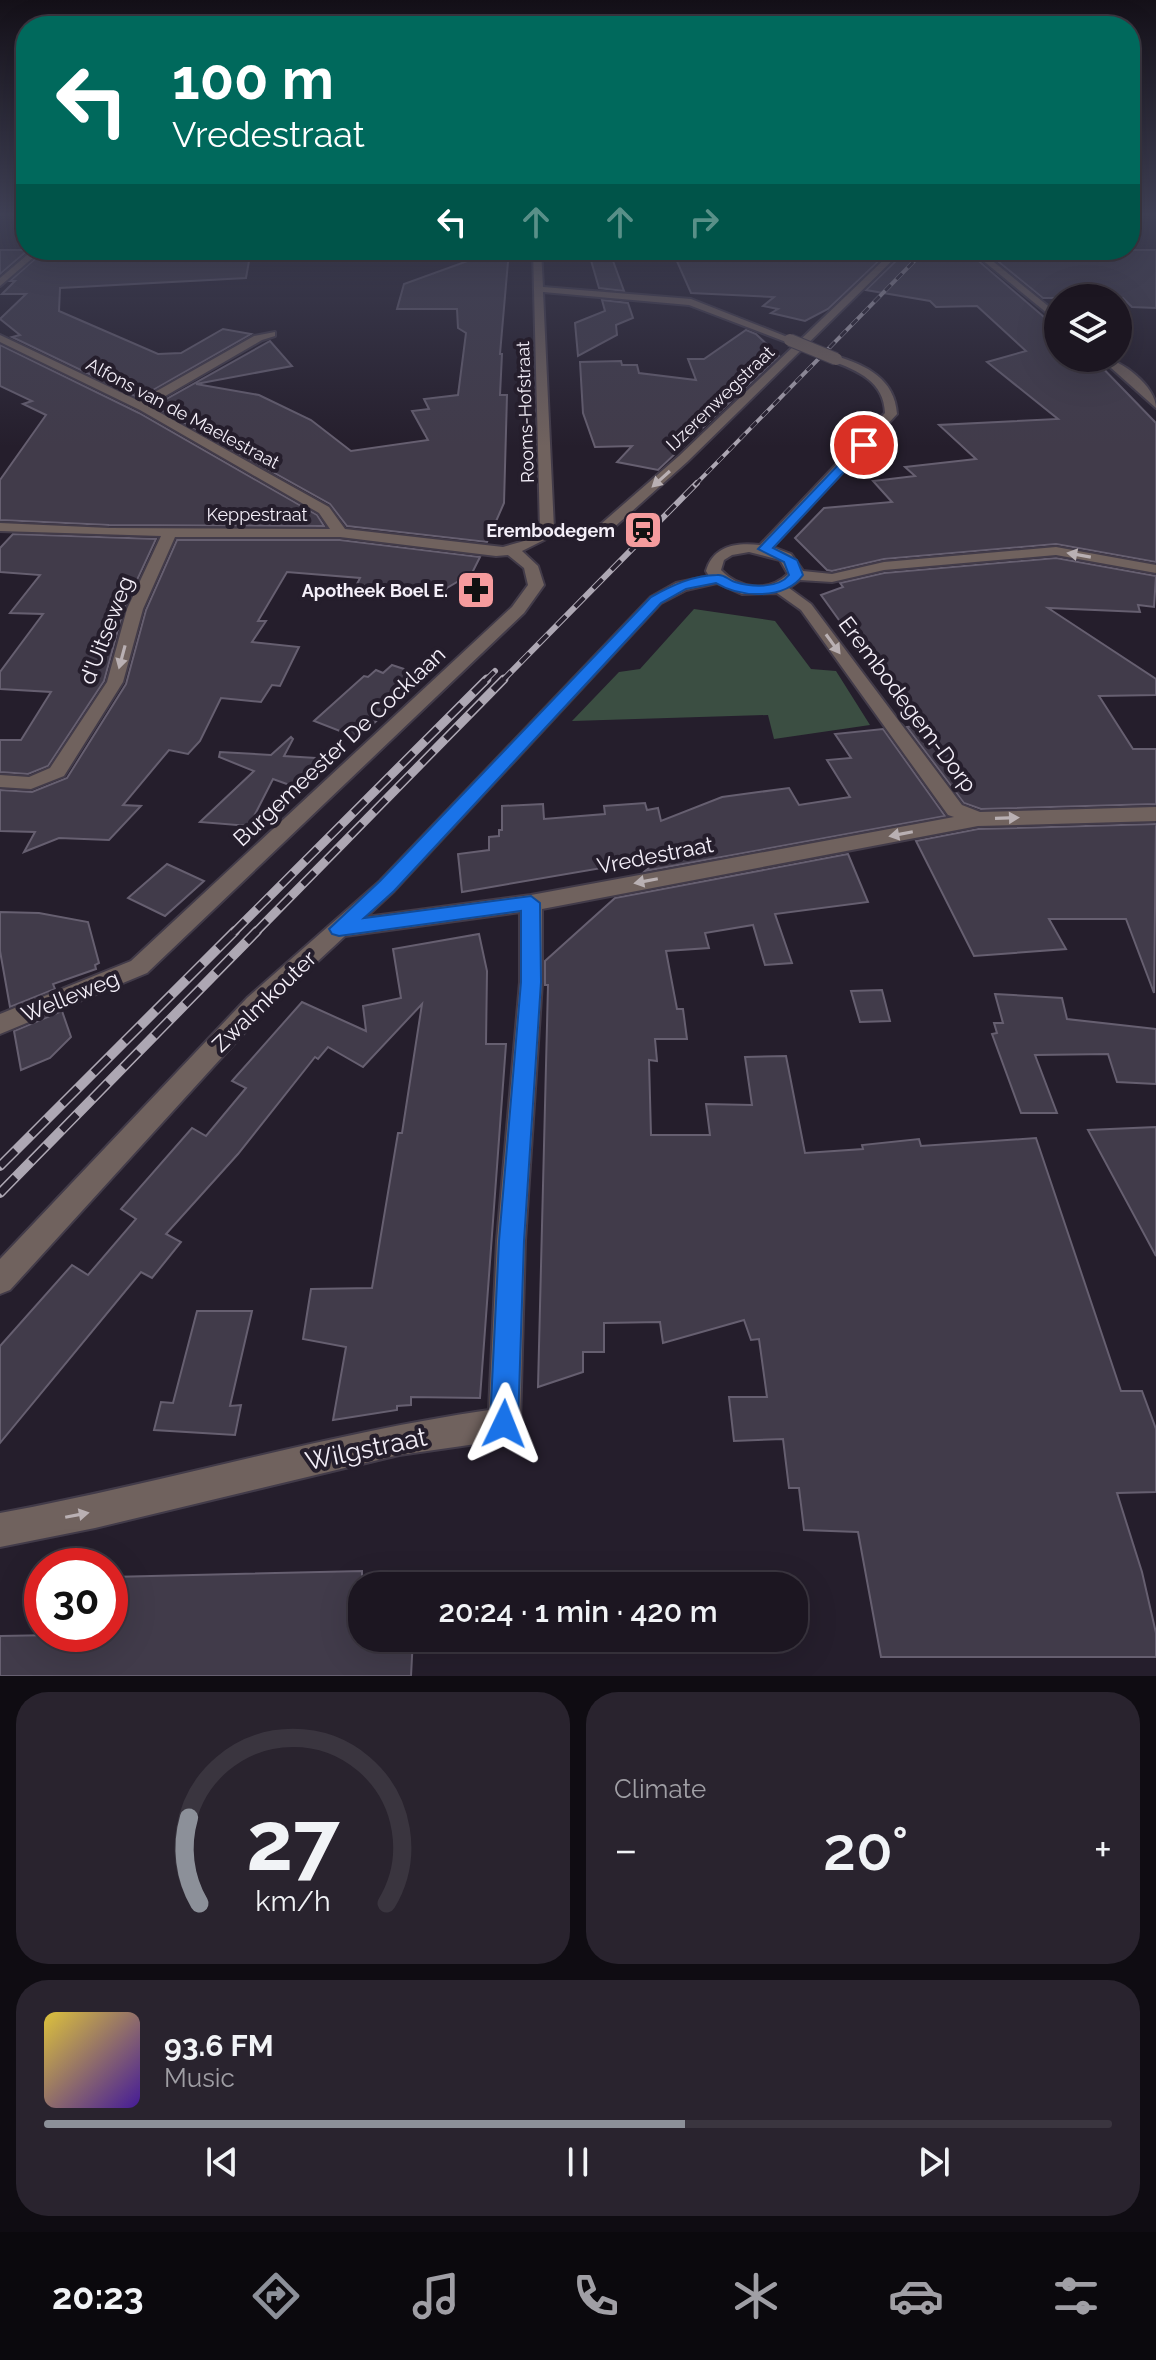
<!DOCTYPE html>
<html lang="en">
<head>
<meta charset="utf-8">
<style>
	body { margin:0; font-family:Raleway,sans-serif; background:#29232e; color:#f1f3f6; height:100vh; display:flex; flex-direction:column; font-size:30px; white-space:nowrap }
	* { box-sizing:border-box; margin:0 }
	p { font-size:26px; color:#a09fa5 }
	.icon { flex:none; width:44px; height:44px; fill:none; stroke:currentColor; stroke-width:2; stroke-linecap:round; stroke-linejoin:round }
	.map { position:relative; height:1676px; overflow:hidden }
	.drawer { display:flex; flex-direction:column; gap:16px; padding:16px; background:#0f0c12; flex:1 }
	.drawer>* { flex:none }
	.banner { position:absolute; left:16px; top:16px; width:1124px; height:244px; border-radius:32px; box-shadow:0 8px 32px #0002,0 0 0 2px #3a353f; background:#00695c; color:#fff; overflow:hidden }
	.tools { position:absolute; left:1044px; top:284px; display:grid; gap:16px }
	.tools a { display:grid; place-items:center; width:88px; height:88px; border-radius:50%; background:#1c1621; box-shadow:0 8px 32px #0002,0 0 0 2px #3a353f; font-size:40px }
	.speed { position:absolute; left:24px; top:1548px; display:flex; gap:16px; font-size:40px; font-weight:700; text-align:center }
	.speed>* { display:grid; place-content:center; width:104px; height:104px; border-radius:50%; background:#1c1621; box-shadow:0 8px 32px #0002,0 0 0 2px #3a353f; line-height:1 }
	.speed .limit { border:12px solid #d22; background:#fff; color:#111 }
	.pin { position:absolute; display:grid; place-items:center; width:68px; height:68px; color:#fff; margin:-34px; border:4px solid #fff; border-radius:50%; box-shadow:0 2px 8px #0007 }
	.me { position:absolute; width:88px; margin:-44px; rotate:2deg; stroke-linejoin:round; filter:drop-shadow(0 0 6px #0008) }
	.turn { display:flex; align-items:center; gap:28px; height:168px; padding:0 24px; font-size:36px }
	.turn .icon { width:104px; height:104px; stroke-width:2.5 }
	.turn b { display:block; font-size:56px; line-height:68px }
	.lanes { display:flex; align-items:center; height:76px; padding:0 24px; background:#0003; justify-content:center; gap:40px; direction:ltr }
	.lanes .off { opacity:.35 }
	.big { font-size:60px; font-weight:600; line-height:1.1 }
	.drawer .tile { flex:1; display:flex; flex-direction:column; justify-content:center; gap:12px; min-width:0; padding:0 28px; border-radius:32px; background:#29232e }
	.drawer .dial { align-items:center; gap:0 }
	.dial svg { height:208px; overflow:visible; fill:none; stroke:#3a353f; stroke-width:7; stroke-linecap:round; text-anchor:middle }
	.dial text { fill:#f1f3f6; stroke:none }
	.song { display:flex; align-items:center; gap:24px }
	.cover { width:96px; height:96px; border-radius:12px; background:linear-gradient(135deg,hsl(50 70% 55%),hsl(260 70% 35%)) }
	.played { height:8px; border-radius:4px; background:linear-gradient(90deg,#8c9099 60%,#3a353f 60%) }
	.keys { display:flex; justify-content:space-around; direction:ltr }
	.heat { display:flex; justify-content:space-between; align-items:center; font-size:44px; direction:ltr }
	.drawer .tiles { flex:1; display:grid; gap:16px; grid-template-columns:1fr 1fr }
	.tile:last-child { grid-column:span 2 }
	.trip { position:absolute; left:348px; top:1572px; width:460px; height:80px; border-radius:32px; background:#1c1621; box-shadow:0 8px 32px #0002,0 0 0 2px #3a353f; font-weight:600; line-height:80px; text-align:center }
	.dock { display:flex; height:128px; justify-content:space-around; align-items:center; background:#0b090d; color:#a09fa5 }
	.dock .icon { width:56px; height:56px }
	.dock .selected { color:#8c9099 }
	.dock b { font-size:36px; color:#f1f3f6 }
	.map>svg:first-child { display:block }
</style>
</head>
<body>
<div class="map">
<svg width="1156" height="1676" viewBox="0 0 1156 1676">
	<rect width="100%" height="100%" fill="#251e2c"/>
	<polygon fill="#3b4e42" points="694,609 775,621 811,669 836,671 870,725 774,739 768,715 572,721 619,672 640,669"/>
	<g fill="#413b4a" stroke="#665f70" stroke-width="2">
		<polygon points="0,250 28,250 0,274"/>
		<polygon points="45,250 251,250 246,278 60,288 59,311 158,354 181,353 223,329 251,334 139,398 12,337 20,335 0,319 26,294 2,294 15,281 10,281"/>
		<polygon points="498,250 509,250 500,354 502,354 500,395 507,395 504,503 487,542 347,526 330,504 154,406 270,341 292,366 196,384 259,395 311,420 351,451 428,440 412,411 429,409 424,399 458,395 466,333 458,328 457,309 397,309 404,284"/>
		<polygon points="588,250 609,250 624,291 599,288"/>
		<polygon points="672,250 680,257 687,250 862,250 855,256 885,255 828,309 805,321 771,313 778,309 763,306 774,297 691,293"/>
		<polygon points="984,250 1156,250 1156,308 1132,307 1123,298 1043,298"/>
		<polygon points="967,251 1058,329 1058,358 1093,358 1156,423 1156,562 1056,544 884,559 832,571 827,570 795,538 824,508 892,502 873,481 915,476 905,467 976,459 939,425 1058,419 987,362 1026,351 977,306 936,307 930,301 866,290 903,254"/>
		<polygon points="602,300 628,303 633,318 616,325 617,335 578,356 575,323 605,311"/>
		<polygon points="746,330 756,334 779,356 658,470 617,462 632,446 595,447 583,413 580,362 621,361 622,365 637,365 639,373 696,380 688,359 704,359"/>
		<polygon points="0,345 139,413 317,515 324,526 109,525 0,520 0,480 46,415 23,404 32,401 0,386"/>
		<polygon points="13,534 156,539 124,608 104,681 48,766 28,774 0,772 0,740 21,740 51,692 0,689 0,672 43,614 10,613 40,575 0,572 0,548"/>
		<polygon points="177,540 340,540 480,557 472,573 447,588 440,598 357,584 360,578 287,572 258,621 266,621 252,642 299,647 280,686 272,685 261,702 221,698 200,741 188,754 169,750 123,805 141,806 109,840 59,838 24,852 35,832 0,831 0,790 32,792 67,778 126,684 146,610"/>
		<polygon points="1056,558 1156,576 1154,607 1138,605 1140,612 1048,608 1156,679 1156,695 1099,696 1133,749 1156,749 1156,804 981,809 964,803 907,727 915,726 821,595 843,587 840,583 884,573"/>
		<polygon points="392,665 425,676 358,738 314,721 364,676 368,677 376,670 383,673"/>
		<polygon points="883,729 945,816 645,871 660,858 462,892 458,854 489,850 489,837 499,836 499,830 502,830 502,806 543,804 544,819 605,814 604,806 645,803 647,810 658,808 661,821 722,797 789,788 799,805 850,797 827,760 851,758 835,734"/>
		<polygon points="291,737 293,739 284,756 334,759 308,784 304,782 298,788 273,779 249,826 200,822 254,771 219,757 220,752 271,755"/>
		<polygon points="1156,824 1154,993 1126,919 1049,919 1066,949 974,956 916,841 978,829"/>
		<polygon points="848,854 868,902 775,914 792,963 765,965 753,925 705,933 709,948 666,951 677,1009 683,1009 687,1039 655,1039 657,1061 649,1060 651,1135 710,1135 706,1104 752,1105 745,1057 786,1056 805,1153 863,1149 862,1145 919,1139 921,1146 1036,1138 1121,1391 1142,1391 1156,1429 1156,1492 1117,1493 1142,1572 1156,1633 1156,1657 881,1657 858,1532 804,1530 799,1488 789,1488 783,1439 734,1441 729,1397 767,1397 759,1339 751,1340 744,1320 663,1343 660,1322 604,1323 604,1352 583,1352 583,1372 538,1387 548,985 545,985 545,961 615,898"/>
		<polygon points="167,864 204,881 165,916 128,898"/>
		<polygon points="0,912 39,913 88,922 99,963 95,965 96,969 53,984 55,989 10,1007 0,951"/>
		<polygon points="479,934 487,971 486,1044 506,1044 480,1398 411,1397 411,1405 397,1406 397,1410 333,1420 346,1347 303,1339 311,1289 372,1288 398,1133 402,1133 422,1004 363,1067 328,1047 318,1059 315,1057 238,1154 166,1234 181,1242 152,1278 141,1272 0,1443 0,1346 72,1265 88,1275 136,1219 121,1209 192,1128 206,1136 246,1088 232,1081 302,1002 366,1031 363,1006 401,998 393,949"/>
		<polygon points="882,990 890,1021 860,1022 851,991"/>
		<polygon points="995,994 1062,998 1067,1019 1156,1029 1156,1084 1117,1082 1108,1054 1035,1055 1057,1113 1021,1113 992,1034 997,1033 994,1023 1003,1023"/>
		<polygon points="62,1011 71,1037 50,1058 21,1070 14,1031"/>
		<polygon points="1156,1127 1156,1256 1088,1130"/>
		<polygon points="197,1311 252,1311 230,1406 241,1405 235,1435 154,1430 161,1402 173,1403"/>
		<polygon points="362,1571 362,1638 413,1638 411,1676 0,1676 0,1636 110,1634 110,1577"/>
	</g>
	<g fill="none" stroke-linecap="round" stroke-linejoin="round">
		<defs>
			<g id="minor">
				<polygon points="33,250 42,250 0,286 0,278"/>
				<polygon points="533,250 541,250 543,287 691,299 795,340 786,342 689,305 543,292 554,529 585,530 601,524 679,456 894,250 903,250 687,462 611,530 587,538 550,537 522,551 538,566 544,585 524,613 147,973 0,1034 0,1014 131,961 512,607 528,585 524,568 508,555 496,556 340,537 175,537 143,609 123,682 64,776 31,789 0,787 0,775 29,777 50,768 107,682 127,609 161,536 0,531 0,523 109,528 330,529 319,513 140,410 0,342 0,335 139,401 254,336 275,332 275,336 262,340 148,406 329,507 345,529 503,547 524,541 540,531"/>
				<polygon points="676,250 684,250 684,251 680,254"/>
				<polygon points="970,250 979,250 1058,314 1058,322"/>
				<path d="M836,356C866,365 895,379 897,414L773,547L791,554L803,571L832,574L884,562L1056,547L1156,565V573L1056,555L884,570L832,582L800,580L789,588L811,604L962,805L980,812L1156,807V821L978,826L542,909V982L525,1241L520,1424L515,1435L504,1440L399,1455L95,1528L0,1547V1513C164,1483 324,1434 489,1410L497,1241L520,982V912L345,936L263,1012L10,1290L0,1294V1259L247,998L380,881L651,597L676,583L709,576L706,571C713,546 736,542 760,545L885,413C884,382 859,371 832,361V357ZM749,552L780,560L788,574C768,593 739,589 721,570L724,560L732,555ZM717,583L742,594L777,593L801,610L948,815L954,817L531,895L366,917L394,891L661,603L686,590Z"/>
				<path d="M1100,358C1121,358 1156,387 1156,408Z"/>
			</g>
		</defs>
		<use href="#minor" stroke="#423b49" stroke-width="4"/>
		<use href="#minor" fill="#70625e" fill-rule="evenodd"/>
		<defs>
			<polyline id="rail-far3" points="695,485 925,250"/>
			<g id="rail-far2">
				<polyline points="485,681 495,671"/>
				<polyline points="502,681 697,483"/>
			</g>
			<g id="rail-far1">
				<polyline points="233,933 487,679"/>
				<polyline points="255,933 504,679"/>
			</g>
			<g id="rail">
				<polyline points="0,1166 235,931"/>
				<polyline points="0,1193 257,931"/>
			</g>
		</defs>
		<use href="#rail-far3" stroke="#ada7b3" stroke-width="4"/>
		<use href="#rail-far2" stroke="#ada7b3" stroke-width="6"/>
		<use href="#rail-far1" stroke="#ada7b3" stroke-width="9"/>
		<use href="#rail" stroke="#ada7b3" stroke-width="10"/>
		<use href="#rail-far3" stroke="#251e2c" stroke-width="3" stroke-dasharray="8" stroke-linecap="butt"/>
		<use href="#rail-far2" stroke="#251e2c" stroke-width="4" stroke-dasharray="13" stroke-linecap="butt"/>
		<use href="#rail-far1" stroke="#251e2c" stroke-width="6" stroke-dasharray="17" stroke-linecap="butt"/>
		<use href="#rail" stroke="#251e2c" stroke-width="7" stroke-dasharray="22" stroke-linecap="butt"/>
		<defs>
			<polyline id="minor-bridge" points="790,340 836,359"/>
		</defs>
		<use href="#minor-bridge" stroke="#423b49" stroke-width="14" stroke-linecap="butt"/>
		<use href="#minor-bridge" stroke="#70625e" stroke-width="12"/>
	</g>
	<defs><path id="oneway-solid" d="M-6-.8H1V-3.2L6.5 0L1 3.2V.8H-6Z" transform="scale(2)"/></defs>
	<g fill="#b9b0b3">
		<use href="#oneway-solid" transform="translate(661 479) rotate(138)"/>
		<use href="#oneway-solid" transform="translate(1079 555) rotate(-170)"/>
		<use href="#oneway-solid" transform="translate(833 644) rotate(54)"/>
		<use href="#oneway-solid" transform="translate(122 657) rotate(105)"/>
		<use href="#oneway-solid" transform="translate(1007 818) rotate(-2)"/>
		<use href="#oneway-solid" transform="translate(901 834) rotate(169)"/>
		<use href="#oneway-solid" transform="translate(646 881) rotate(169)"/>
		<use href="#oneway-solid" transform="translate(77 1515) rotate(-11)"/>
	</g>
	<linearGradient id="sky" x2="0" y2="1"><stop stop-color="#141018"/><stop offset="0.48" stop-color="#404156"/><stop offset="1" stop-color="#404156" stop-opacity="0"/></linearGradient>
	<rect width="1156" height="447" fill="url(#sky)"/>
	<path fill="#1a73e8" stroke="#114b97" stroke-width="2" d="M860,442L869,445L773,548L797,560L803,575C785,600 741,598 716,583L686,589L661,603L394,891L364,918L531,896L540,903L541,982L524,1241L518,1424L514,1434L504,1438L494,1434L490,1424L499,1241L521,982V911L339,936L332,934L329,929L380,881L651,597C671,586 693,575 717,575C725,574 728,580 735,582C751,587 778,589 789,575L784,562L758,549Z"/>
	<defs>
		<symbol id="station-square" viewBox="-11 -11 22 22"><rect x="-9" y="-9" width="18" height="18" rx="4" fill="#f59b9d" stroke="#251e2c"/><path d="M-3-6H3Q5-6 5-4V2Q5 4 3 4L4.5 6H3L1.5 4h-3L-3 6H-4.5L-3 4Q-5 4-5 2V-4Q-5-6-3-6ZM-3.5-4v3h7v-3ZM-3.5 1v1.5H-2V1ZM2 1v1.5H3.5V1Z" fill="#111"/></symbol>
		<symbol id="pharmacy-square" viewBox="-11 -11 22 22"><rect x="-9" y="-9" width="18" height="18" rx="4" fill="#f59b9d" stroke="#251e2c"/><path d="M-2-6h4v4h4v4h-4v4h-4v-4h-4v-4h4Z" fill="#111"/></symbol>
	</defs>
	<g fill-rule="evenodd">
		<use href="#station-square" x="621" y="508" width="44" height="44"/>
		<use href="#pharmacy-square" x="454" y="568" width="44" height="44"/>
	</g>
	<g text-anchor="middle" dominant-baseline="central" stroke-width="8" stroke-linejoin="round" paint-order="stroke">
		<g font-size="18" fill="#f4eff9" stroke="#251e2c">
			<text transform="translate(720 398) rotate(-44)">IJzerenwegstraat</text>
			<text transform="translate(525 412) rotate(-92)">Rooms-Hofstraat</text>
			<text transform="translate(183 413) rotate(28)">Alfons van de Maelestraat</text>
			<text x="257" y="514">Keppestraat</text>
		</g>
		<g font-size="18" font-weight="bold" fill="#f4eff9" stroke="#251e2c" text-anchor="end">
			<text x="615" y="530">Erembodegem</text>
			<text x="448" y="590">Apotheek Boel E.</text>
		</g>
		<g font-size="22" fill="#f4eff9" stroke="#251e2c">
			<text transform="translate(106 630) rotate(-69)">d'Uitseweg</text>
			<text transform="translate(908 704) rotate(53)">Erembodegem-Dorp</text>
			<text transform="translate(339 746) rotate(-43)">Burgemeester De Cocklaan</text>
			<text transform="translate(655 855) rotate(-11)">Vredestraat</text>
			<text transform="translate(70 996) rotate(-22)">Welleweg</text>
			<text transform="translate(264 1001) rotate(-44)">Zwalmkouter</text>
		</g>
		<g font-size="26" fill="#f4eff9" stroke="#251e2c">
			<text transform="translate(366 1449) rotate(-12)">Wilgstraat</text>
		</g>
	</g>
</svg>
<div class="tools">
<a><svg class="icon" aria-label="layers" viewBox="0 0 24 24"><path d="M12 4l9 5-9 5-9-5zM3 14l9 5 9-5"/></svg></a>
</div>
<div class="speed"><div class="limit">30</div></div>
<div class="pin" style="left:864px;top:445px;background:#d93025"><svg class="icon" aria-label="arrive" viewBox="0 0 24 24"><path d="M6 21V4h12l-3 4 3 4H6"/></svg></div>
<svg class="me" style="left:504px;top:1424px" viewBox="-20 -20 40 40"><path d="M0-17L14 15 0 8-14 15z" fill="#1a73e8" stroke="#fff" stroke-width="4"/></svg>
<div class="trip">20:24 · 1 min · 420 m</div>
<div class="banner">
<div class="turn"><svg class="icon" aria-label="left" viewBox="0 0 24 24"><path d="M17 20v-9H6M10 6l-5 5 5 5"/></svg><div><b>100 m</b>Vredestraat</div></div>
<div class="lanes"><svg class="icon" aria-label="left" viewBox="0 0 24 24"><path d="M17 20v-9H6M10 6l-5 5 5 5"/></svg><svg class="icon off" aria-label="ahead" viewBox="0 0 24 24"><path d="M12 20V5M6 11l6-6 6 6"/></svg><svg class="icon off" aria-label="ahead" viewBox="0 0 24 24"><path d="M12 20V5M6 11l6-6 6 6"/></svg><svg class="icon off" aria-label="right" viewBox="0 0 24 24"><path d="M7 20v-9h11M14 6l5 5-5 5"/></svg></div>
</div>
</div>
<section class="drawer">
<div class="tiles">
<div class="tile dial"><svg viewBox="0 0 100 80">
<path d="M14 69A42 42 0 1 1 86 69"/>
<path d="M14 69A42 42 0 0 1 10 36" stroke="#8c9099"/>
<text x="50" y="56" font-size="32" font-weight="700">27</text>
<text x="50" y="72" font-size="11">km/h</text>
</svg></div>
<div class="tile"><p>Climate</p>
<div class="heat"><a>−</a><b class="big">20°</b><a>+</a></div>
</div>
<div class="tile">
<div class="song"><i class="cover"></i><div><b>93.6 FM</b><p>Music</p></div></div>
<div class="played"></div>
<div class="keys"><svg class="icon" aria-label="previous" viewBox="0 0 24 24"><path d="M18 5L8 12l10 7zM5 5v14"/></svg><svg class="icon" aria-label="pause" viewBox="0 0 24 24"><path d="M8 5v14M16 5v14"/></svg><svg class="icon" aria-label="next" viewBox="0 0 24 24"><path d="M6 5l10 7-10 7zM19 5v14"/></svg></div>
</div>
</div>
</section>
<nav class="dock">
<b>20:23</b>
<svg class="icon selected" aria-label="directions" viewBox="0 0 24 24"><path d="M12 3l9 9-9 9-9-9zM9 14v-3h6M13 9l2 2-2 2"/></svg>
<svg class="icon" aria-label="music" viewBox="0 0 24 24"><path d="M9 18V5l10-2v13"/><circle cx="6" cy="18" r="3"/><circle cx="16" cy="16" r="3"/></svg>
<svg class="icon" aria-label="phone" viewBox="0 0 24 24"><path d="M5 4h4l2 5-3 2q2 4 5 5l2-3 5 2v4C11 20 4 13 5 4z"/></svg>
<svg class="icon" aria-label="climate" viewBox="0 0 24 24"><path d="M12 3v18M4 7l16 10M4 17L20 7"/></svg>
<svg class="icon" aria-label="car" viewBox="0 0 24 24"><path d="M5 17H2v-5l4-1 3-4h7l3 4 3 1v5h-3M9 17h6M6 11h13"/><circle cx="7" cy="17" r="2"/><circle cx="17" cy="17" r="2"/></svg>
<svg class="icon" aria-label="filters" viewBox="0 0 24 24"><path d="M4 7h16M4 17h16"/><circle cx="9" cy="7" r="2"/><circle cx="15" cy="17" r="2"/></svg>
</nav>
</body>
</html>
